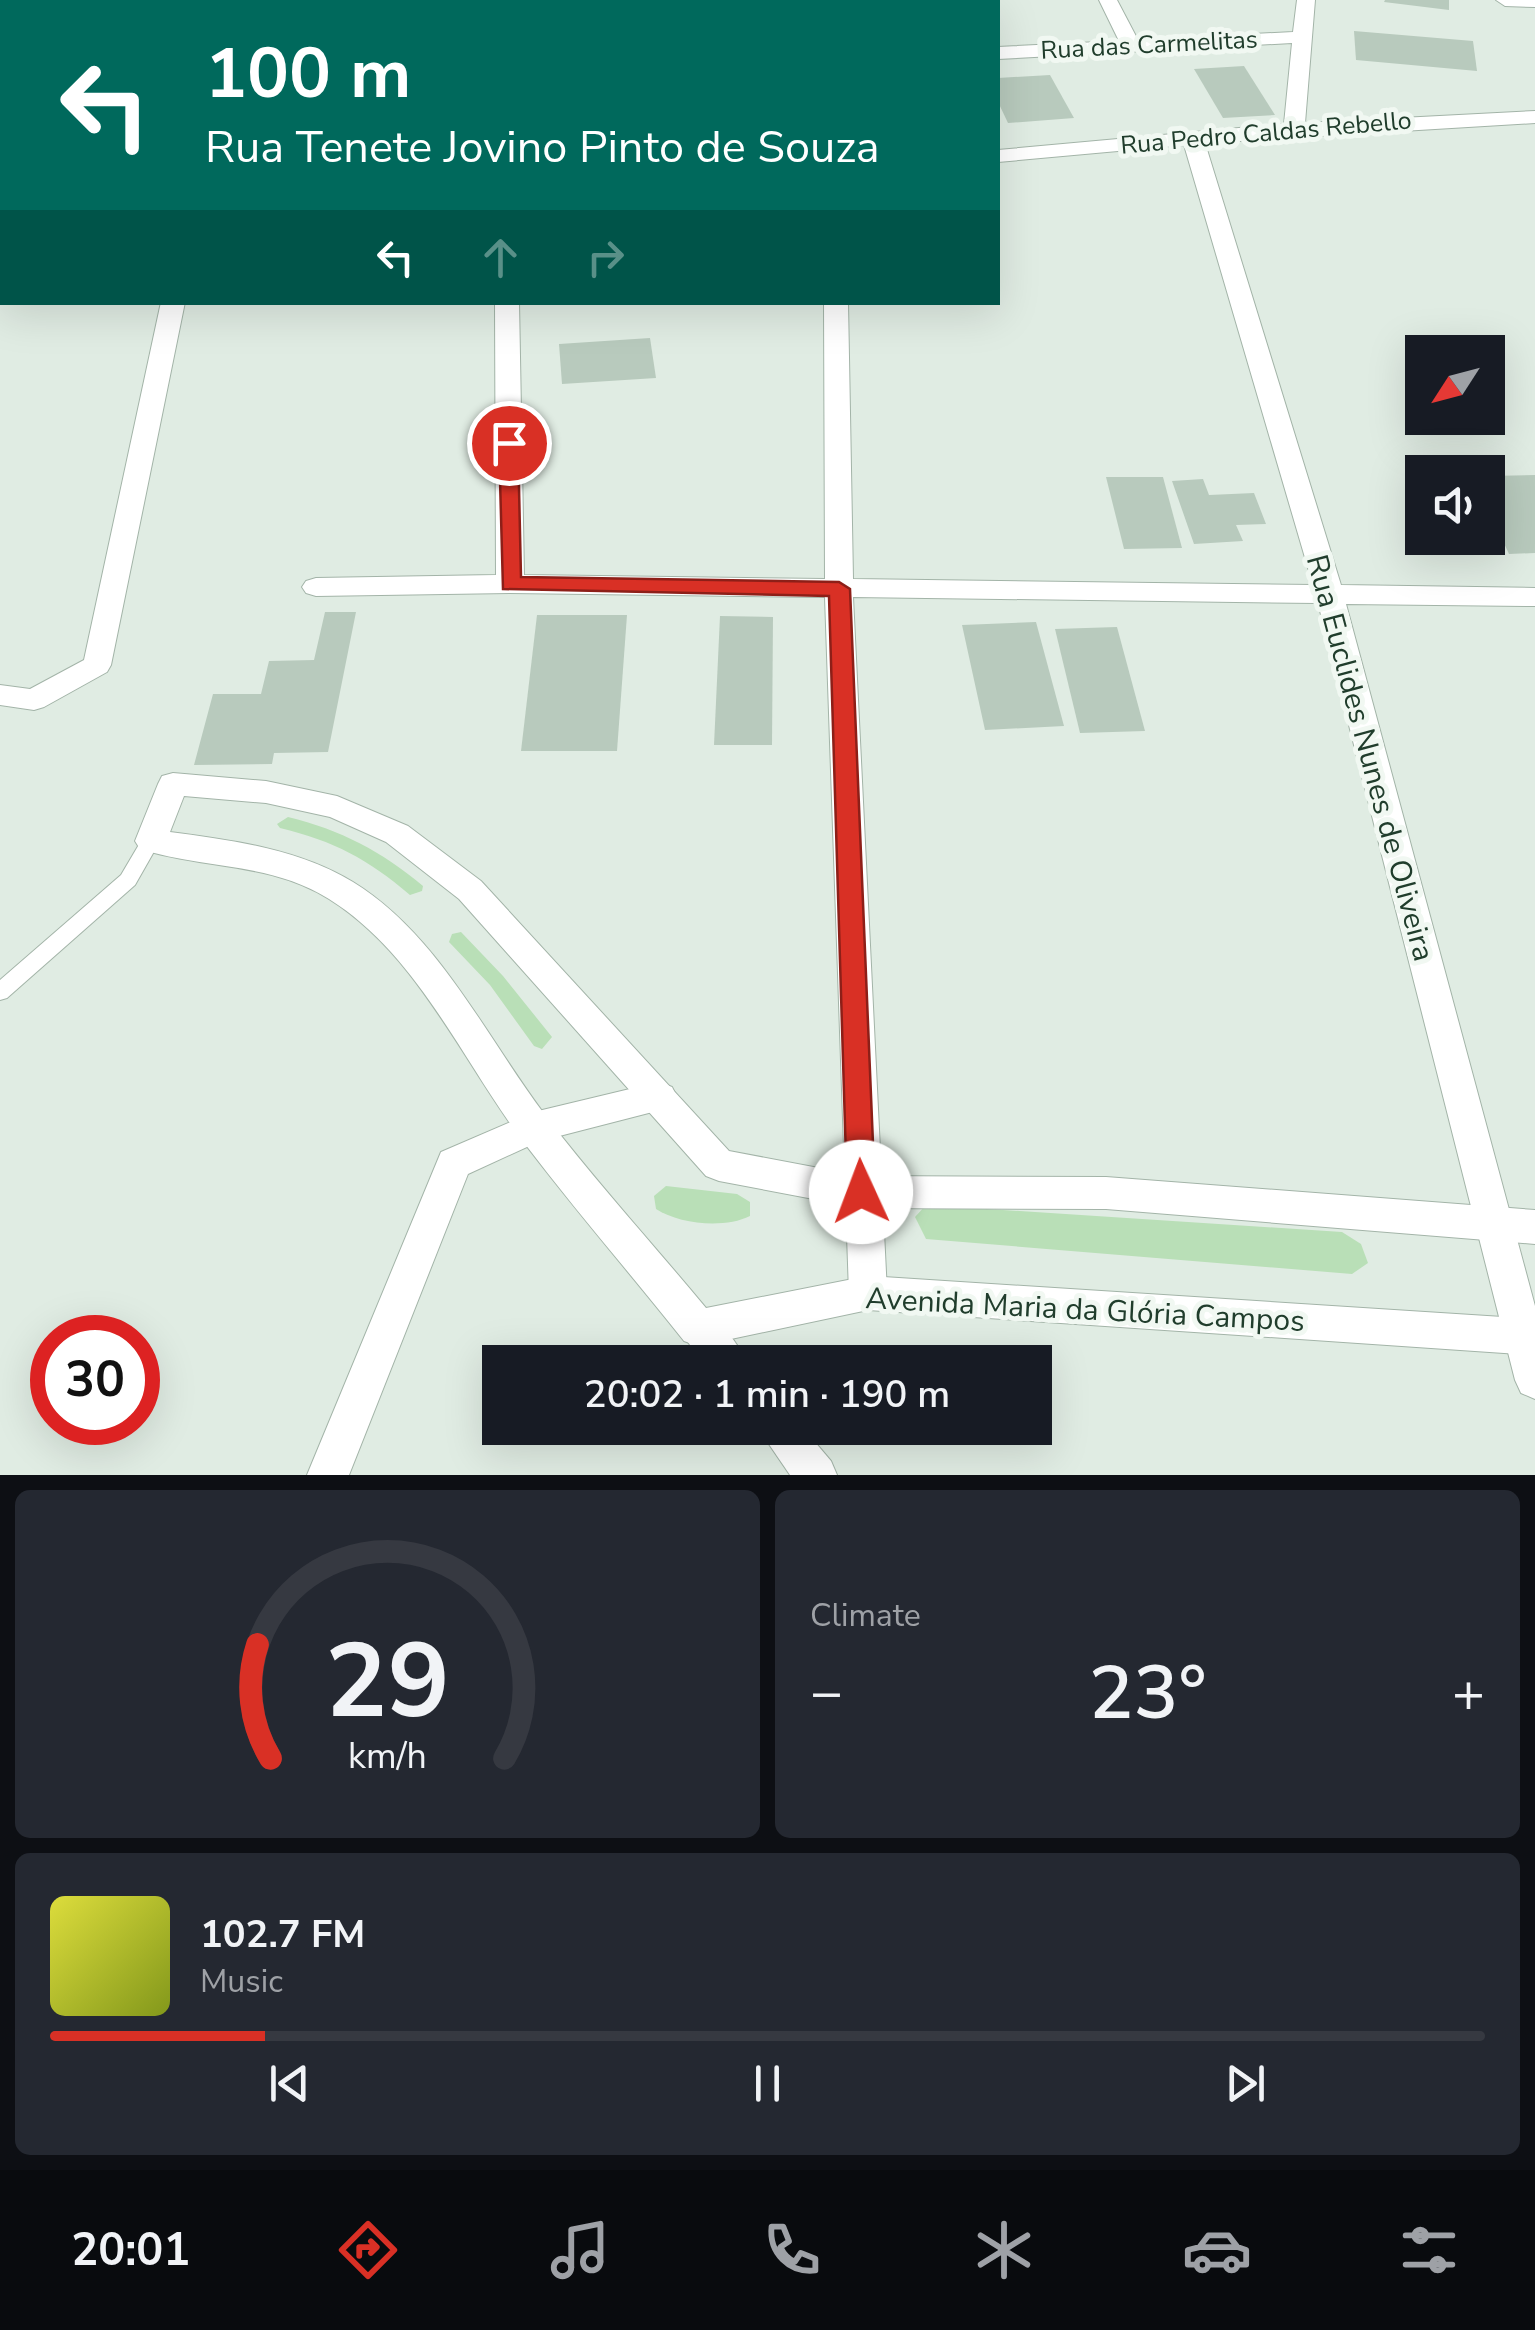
<!DOCTYPE html>
<html lang="en">
<head>
<meta charset="utf-8">
<style>
	body { margin:0; font-family:"Nunito Sans",sans-serif; background:#242831; color:#f1f3f6; height:100vh; display:flex; flex-direction:column; font-size:38px; white-space:nowrap }
	* { box-sizing:border-box; margin:0 }
	p { font-size:32px; color:#9ea1a6 }
	.icon { flex:none; width:55px; height:55px; fill:none; stroke:currentColor; stroke-width:2; stroke-linecap:round; stroke-linejoin:round }
	.map { position:relative; height:1475px; overflow:hidden }
	.panel { display:flex; flex-direction:column; gap:15px; padding:15px; background:#0d0f14; flex:1 }
	.panel>* { flex:none }
	.banner { position:absolute; left:0px; top:0px; width:1000px; height:305px; box-shadow:0 10px 40px #0002; background:#00695c; color:#fff; overflow:hidden }
	.needle { width:65px; rotate:234deg }
	.buttons { position:absolute; left:1405px; top:335px; display:grid; gap:20px }
	.buttons a { display:grid; place-items:center; width:100px; height:100px; border-radius:0px; background:#171b24; box-shadow:0 10px 40px #0002; font-size:50px }
	.speed { position:absolute; left:30px; top:1315px; display:flex; gap:20px; font-size:50px; font-weight:700; text-align:center }
	.speed>* { display:grid; place-content:center; width:130px; height:130px; border-radius:50%; background:#171b24; box-shadow:0 10px 40px #0002; line-height:1 }
	.speed .limit { border:15px solid #d22; background:#fff; color:#111 }
	.pin { position:absolute; display:grid; place-items:center; width:85px; height:85px; color:#fff; margin:-42px; border:5px solid #fff; border-radius:50%; box-shadow:0 2px 10px #0007 }
	.me { position:absolute; width:110px; margin:-55px; rotate:358deg; stroke-linejoin:round; filter:drop-shadow(0 0 8px #0008) }
	.turn { display:flex; align-items:center; gap:35px; height:210px; padding:0 40px; font-size:45px }
	.turn .icon { width:130px; height:130px; stroke-width:2.5 }
	.turn b { display:block; font-size:70px; line-height:85px }
	.lanes { display:flex; align-items:center; height:95px; padding:0 40px; background:#0003; justify-content:center; gap:50px; direction:ltr }
	.lanes .off { opacity:.35 }
	.big { font-size:75px; font-weight:600; line-height:1.1 }
	.panel .card { flex:1; display:flex; flex-direction:column; justify-content:center; gap:15px; min-width:0; padding:0 35px; border-radius:15px; background:#242831 }
	.panel .dial { align-items:center; gap:0 }
	.dial svg { height:260px; overflow:visible; fill:none; stroke:#363941; stroke-width:7; stroke-linecap:round; text-anchor:middle }
	.dial text { fill:#f1f3f6; stroke:none }
	.song { display:flex; align-items:center; gap:30px }
	.cover { width:120px; height:120px; border-radius:15px; background:linear-gradient(135deg,hsl(60 70% 55%),hsl(70 70% 35%)) }
	.played { height:10px; border-radius:5px; background:linear-gradient(90deg,#d93025 15%,#363941 15%) }
	.keys { display:flex; justify-content:space-around; direction:ltr }
	.heat { display:flex; justify-content:space-between; align-items:center; font-size:55px; direction:ltr }
	.panel .tiles { flex:1; display:grid; gap:15px; grid-template-columns:1fr 1fr }
	.card:last-child { grid-column:span 2 }
	.trip { position:absolute; left:482px; top:1345px; width:570px; height:100px; border-radius:0px; background:#171b24; box-shadow:0 10px 40px #0002; font-weight:600; line-height:100px; text-align:center }
	.tab-bar { display:flex; height:160px; justify-content:space-around; align-items:center; background:#090b0e; color:#9ea1a6 }
	.tab-bar .icon { width:70px; height:70px }
	.tab-bar .on { color:#d93025 }
	.tab-bar b { font-size:45px; color:#f1f3f6 }
	.map>svg:first-child { display:block }
</style>
</head>
<body>
<div class="map">
<svg width="1535" height="1475" viewBox="0 0 1535 1475">
	<rect width="100%" height="100%" fill="#e0ece3"/>
	<g fill="#b9dfb7">
		<path d="M288,817C341,830 381,851 423,886L422,891L410,895C368,859 334,841 280,828L277,824Z"/>
		<polygon points="461,932 503,976 552,1037 542,1049 534,1046 490,985 449,942 452,934"/>
		<path d="M666,1186L737,1194L750,1202V1216C724,1229 679,1224 656,1209L654,1196Z"/>
		<polygon points="926,1205 1342,1232 1361,1244 1368,1263 1352,1274 926,1239 915,1217"/>
	</g>
	<g fill="#b8cabd">
		<polygon points="1385,0 1449,0 1449,10 1384,2"/>
		<polygon points="1354,31 1473,41 1477,71 1356,60"/>
		<polygon points="1244,66 1275,115 1223,118 1194,69"/>
		<polygon points="1050,75 1074,118 1008,123 998,102 998,78"/>
		<polygon points="650,338 656,378 562,384 559,344"/>
		<polygon points="1535,475 1535,553 1509,554 1488,509 1488,476"/>
		<polygon points="1106,477 1163,477 1182,548 1124,549"/>
		<polygon points="1203,479 1209,495 1254,493 1266,524 1236,525 1243,541 1194,544 1172,481"/>
		<polygon points="325,612 356,612 328,752 274,753 272,764 194,765 213,694 261,694 269,661 314,660"/>
		<polygon points="537,615 627,615 617,751 521,751"/>
		<polygon points="720,616 773,617 772,745 714,745"/>
		<polygon points="1036,622 1064,726 985,730 962,625"/>
		<polygon points="1117,627 1145,731 1080,733 1055,629"/>
	</g>
	<g fill="none" stroke-linecap="round" stroke-linejoin="round">
		<defs>
			<polygon id="service" points="151,834 158,836 160,841 135,885 7,998 0,1000 0,980 121,875 144,836"/>
			<g id="minor">
				<polygon points="0,0 13,0 14,2 2,2 2,7"/>
				<rect x="453" y="0" width="18" height="2"/>
				<polygon points="773,0 791,0 792,2 774,2"/>
				<polygon points="1099,0 1117,0 1138,40 1293,32 1297,0 1315,0 1305,123 1535,111 1535,123 1205,143 1341,585 1535,588 1535,606 1346,604 1535,1306 1535,1399 1521,1393 1515,1380 1318,603 853,597 887,1293 882,1305 868,1310 854,1305 849,1293 825,597 510,593 316,596 306,593 302,587 306,581 316,578 496,575 495,302 519,302 524,575 825,579 824,302 848,302 853,579 1313,585 1184,145 998,162 998,150 1284,124 1292,43 998,59 998,47 1119,41"/>
				<polygon points="1496,0 1535,0 1535,7 1505,6"/>
				<polygon points="0,199 2,200 2,214 0,213"/>
				<polygon points="161,302 185,302 111,665 107,672 44,707 34,710 0,705 0,685 30,689 84,660"/>
				<polygon points="659,1082 672,1087 677,1097 672,1107 540,1141 468,1174 349,1475 307,1475 441,1152 534,1112"/>
				<path d="M698,1310C719,1318 737,1341 746,1362H702L678,1328L684,1315Z"/>
				<polygon points="758,1428 803,1428 831,1461 837,1475 790,1475"/>
			</g>
			<path id="tertiary" d="M173,773L266,781L337,796L408,826L481,881L729,1151L861,1176L1106,1177L1535,1210V1244L1106,1209L861,1208L719,1181L706,1176L459,899L386,842L330,817L266,803L184,796L170,832C232,840 299,849 353,882C439,935 486,1037 545,1115C596,1182 653,1244 706,1308L868,1276L1535,1319V1355L868,1310L698,1346L684,1341C631,1274 574,1209 522,1140C462,1060 417,954 329,899C270,862 203,869 140,849L135,841L158,784L162,776Z"/>
		</defs>
		<use href="#service" stroke="#a3b4a8" stroke-width="2"/>
		<use href="#minor" stroke="#a3b4a8" stroke-width="2"/>
		<use href="#tertiary" stroke="#a3b4a8" stroke-width="2"/>
		<use href="#service" fill="#fff" fill-rule="evenodd"/>
		<use href="#minor" fill="#fff" fill-rule="evenodd"/>
		<use href="#tertiary" fill="#fff" fill-rule="evenodd"/>
	</g>
	<polygon fill="#d93025" stroke="#8d1f18" stroke-width="2.5" points="509,437 518,443 521,577 839,582 850,589 875,1192 871,1201 861,1205 851,1201 847,1192 829,596 503,589 499,443"/>
	<g text-anchor="middle" dominant-baseline="central" stroke-width="10" stroke-linejoin="round" paint-order="stroke">
		<g font-size="25" fill="#203d2c" stroke="#f1f8f2">
			<text transform="translate(1149 45) rotate(-3)">Rua das Carmelitas</text>
			<text transform="translate(1266 133) rotate(-5)">Rua Pedro Caldas Rebello</text>
		</g>
		<g font-size="30" fill="#203d2c" stroke="#f1f8f2">
			<text transform="translate(1370 758) rotate(75)">Rua Euclides Nunes de Oliveira</text>
			<text transform="translate(1085 1310) rotate(3)">Avenida Maria da Glória Campos</text>
		</g>
	</g>
</svg>
<div class="buttons">
<a><svg class="needle" viewBox="-14 -14 28 28"><path d="M0-13l5 13h-10z" fill="#e53935"/><path d="M0 13l5-13h-10z" fill="#9ea1a6"/></svg></a>
<a><svg class="icon" aria-label="sound" viewBox="0 0 24 24"><path d="M4 9h4l5-4v14l-5-4H4zM17 9q2 3 0 6"/></svg></a>
</div>
<div class="speed"><div class="limit">30</div></div>
<div class="pin" style="left:509px;top:443px;background:#d93025"><svg class="icon" aria-label="arrive" viewBox="0 0 24 24"><path d="M6 21V4h12l-3 4 3 4H6"/></svg></div>
<svg class="me" style="left:861px;top:1192px" viewBox="-20 -20 40 40"><circle r="19" fill="#fff"/><path d="M0-13L10 11 0 6-10 11z" fill="#d93025"/></svg>
<div class="trip">20:02 · 1 min · 190 m</div>
<div class="banner">
<div class="turn"><svg class="icon" aria-label="left" viewBox="0 0 24 24"><path d="M17 20v-9H6M10 6l-5 5 5 5"/></svg><div><b>100 m</b>Rua Tenete Jovino Pinto de Souza</div></div>
<div class="lanes"><svg class="icon" aria-label="left" viewBox="0 0 24 24"><path d="M17 20v-9H6M10 6l-5 5 5 5"/></svg><svg class="icon off" aria-label="ahead" viewBox="0 0 24 24"><path d="M12 20V5M6 11l6-6 6 6"/></svg><svg class="icon off" aria-label="right" viewBox="0 0 24 24"><path d="M7 20v-9h11M14 6l5 5-5 5"/></svg></div>
</div>
</div>
<section class="panel">
<div class="tiles">
<div class="card dial"><svg viewBox="0 0 100 80">
<path d="M14 69A42 42 0 1 1 86 69"/>
<path d="M14 69A42 42 0 0 1 10 34" stroke="#d93025"/>
<text x="50" y="56" font-size="32" font-weight="700">29</text>
<text x="50" y="72" font-size="11">km/h</text>
</svg></div>
<div class="card"><p>Climate</p>
<div class="heat"><a>−</a><b class="big">23°</b><a>+</a></div>
</div>
<div class="card">
<div class="song"><i class="cover"></i><div><b>102.7 FM</b><p>Music</p></div></div>
<div class="played"></div>
<div class="keys"><svg class="icon" aria-label="previous" viewBox="0 0 24 24"><path d="M18 5L8 12l10 7zM5 5v14"/></svg><svg class="icon" aria-label="pause" viewBox="0 0 24 24"><path d="M8 5v14M16 5v14"/></svg><svg class="icon" aria-label="next" viewBox="0 0 24 24"><path d="M6 5l10 7-10 7zM19 5v14"/></svg></div>
</div>
</div>
</section>
<nav class="tab-bar">
<b>20:01</b>
<svg class="icon on" aria-label="directions" viewBox="0 0 24 24"><path d="M12 3l9 9-9 9-9-9zM9 14v-3h6M13 9l2 2-2 2"/></svg>
<svg class="icon" aria-label="music" viewBox="0 0 24 24"><path d="M9 18V5l10-2v13"/><circle cx="6" cy="18" r="3"/><circle cx="16" cy="16" r="3"/></svg>
<svg class="icon" aria-label="phone" viewBox="0 0 24 24"><path d="M5 4h4l2 5-3 2q2 4 5 5l2-3 5 2v4C11 20 4 13 5 4z"/></svg>
<svg class="icon" aria-label="climate" viewBox="0 0 24 24"><path d="M12 3v18M4 7l16 10M4 17L20 7"/></svg>
<svg class="icon" aria-label="car" viewBox="0 0 24 24"><path d="M5 17H2v-5l4-1 3-4h7l3 4 3 1v5h-3M9 17h6M6 11h13"/><circle cx="7" cy="17" r="2"/><circle cx="17" cy="17" r="2"/></svg>
<svg class="icon" aria-label="filters" viewBox="0 0 24 24"><path d="M4 7h16M4 17h16"/><circle cx="9" cy="7" r="2"/><circle cx="15" cy="17" r="2"/></svg>
</nav>
</body>
</html>
